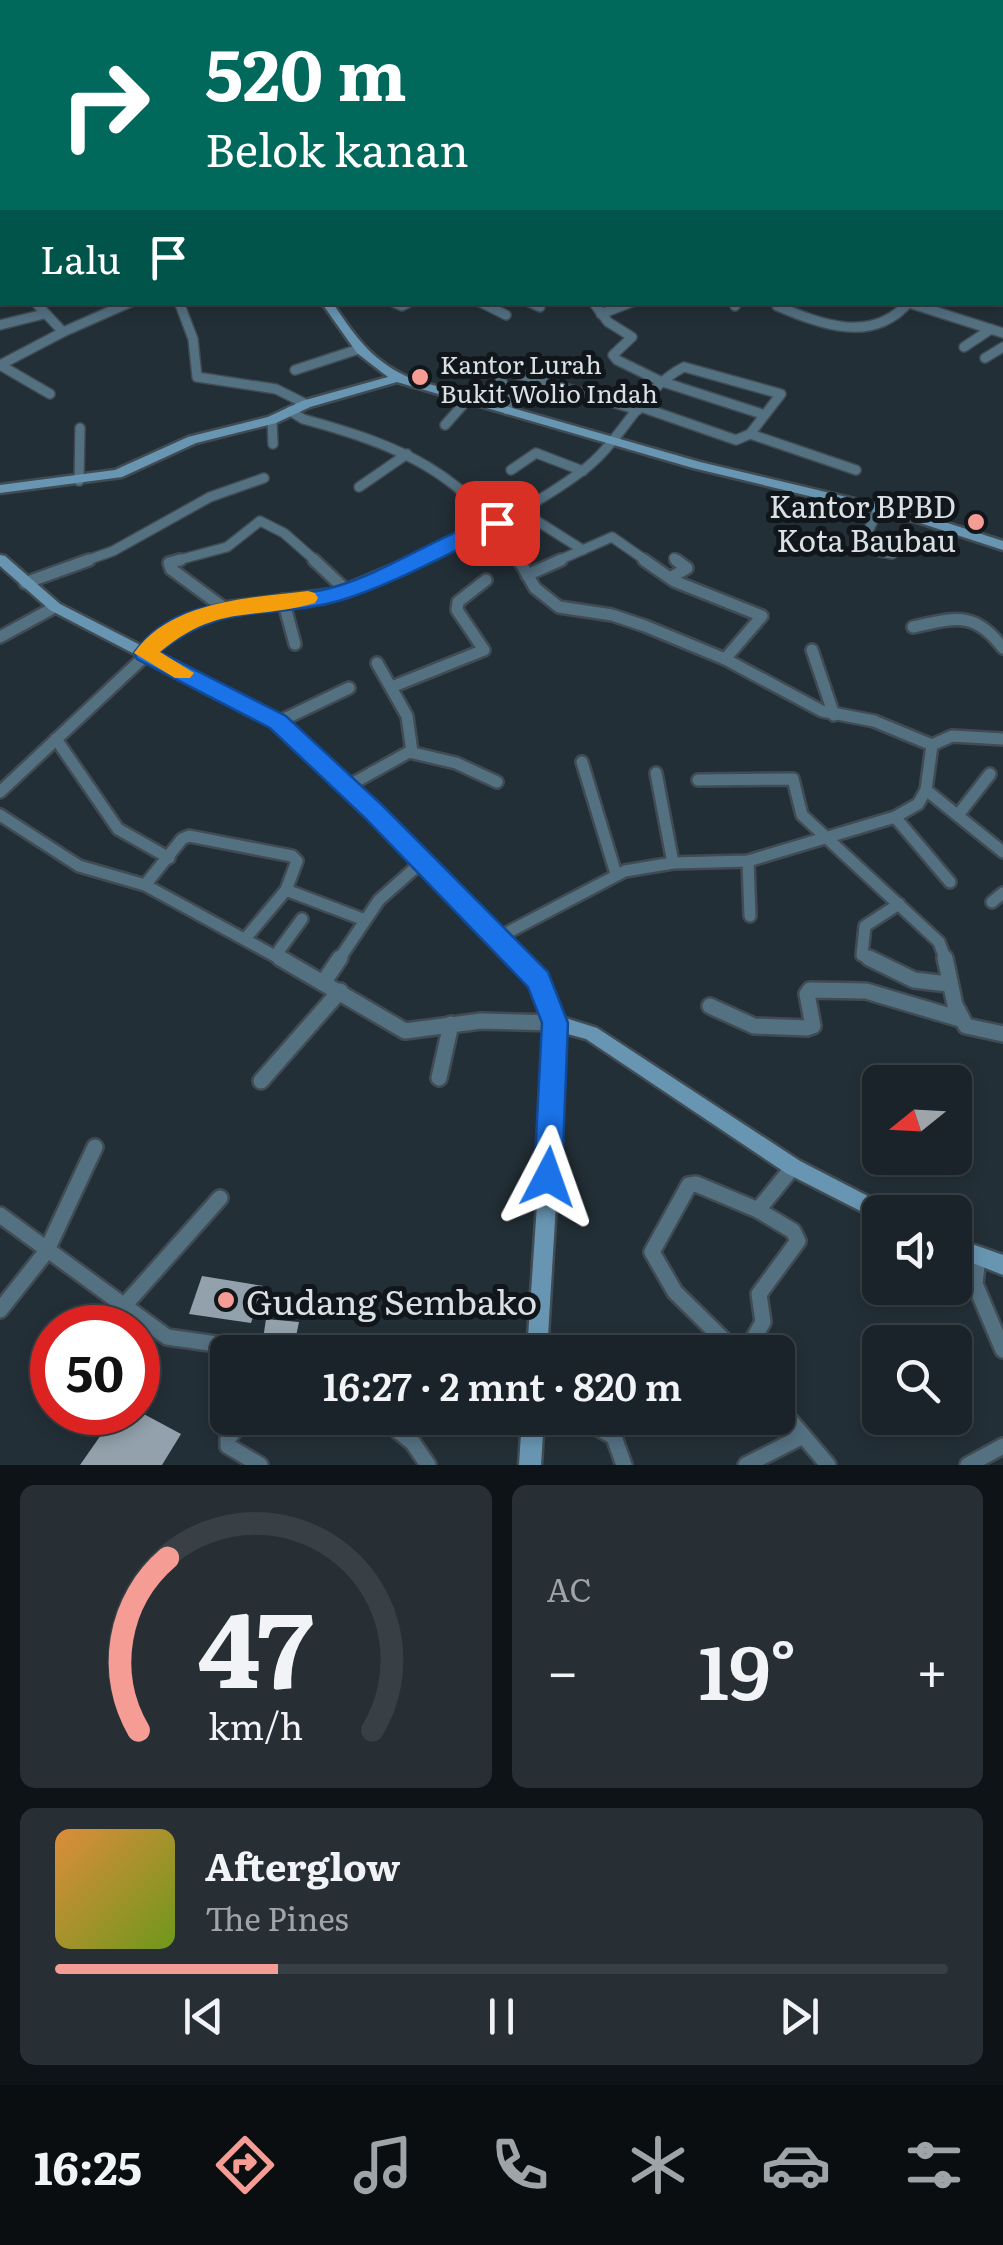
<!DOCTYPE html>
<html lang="id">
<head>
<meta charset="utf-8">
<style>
	body { margin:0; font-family:Literata,serif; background:#272f35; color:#f1f3f6; height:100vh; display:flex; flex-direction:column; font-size:38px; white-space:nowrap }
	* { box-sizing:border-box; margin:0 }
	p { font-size:32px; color:#9fa4a8 }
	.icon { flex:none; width:55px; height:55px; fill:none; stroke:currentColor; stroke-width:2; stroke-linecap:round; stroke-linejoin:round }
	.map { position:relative; height:1465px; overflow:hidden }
	.panel { display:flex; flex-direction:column; gap:20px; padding:20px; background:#0e1317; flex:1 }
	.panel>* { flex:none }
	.guide { position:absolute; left:0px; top:0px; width:1005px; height:305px; box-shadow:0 5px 15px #0003,0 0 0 2px #384046; background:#00695c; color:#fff; overflow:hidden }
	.needle { width:65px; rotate:252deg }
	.tools { position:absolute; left:862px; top:1065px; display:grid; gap:20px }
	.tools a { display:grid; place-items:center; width:110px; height:110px; border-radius:15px; background:#1a2329; box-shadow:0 5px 15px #0003,0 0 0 2px #384046; font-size:50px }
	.speed { position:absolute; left:30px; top:1305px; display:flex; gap:20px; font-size:50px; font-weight:700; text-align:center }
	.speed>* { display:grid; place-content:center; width:130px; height:130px; border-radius:50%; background:#1a2329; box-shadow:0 5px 15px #0003,0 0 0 2px #384046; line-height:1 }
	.speed .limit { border:15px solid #d22; background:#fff; color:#111 }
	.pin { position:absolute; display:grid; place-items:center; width:85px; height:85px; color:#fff; margin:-42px; border-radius:20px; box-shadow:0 5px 15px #0006 }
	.me { position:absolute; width:110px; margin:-55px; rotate:4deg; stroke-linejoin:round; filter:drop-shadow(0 0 8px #0008) }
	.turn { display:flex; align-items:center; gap:35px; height:210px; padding:0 40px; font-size:45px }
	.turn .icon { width:130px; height:130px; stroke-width:2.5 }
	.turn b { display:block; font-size:70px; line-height:85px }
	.then { display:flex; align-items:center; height:95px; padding:0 40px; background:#0003; gap:20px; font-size:38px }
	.big { font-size:75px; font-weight:600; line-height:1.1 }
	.panel .card { flex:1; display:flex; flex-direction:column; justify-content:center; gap:15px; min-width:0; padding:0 35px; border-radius:15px; background:#272f35 }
	.panel .dial { align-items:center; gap:0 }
	.dial svg { height:260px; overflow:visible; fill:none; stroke:#384046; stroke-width:7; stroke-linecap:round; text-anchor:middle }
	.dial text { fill:#f1f3f6; stroke:none }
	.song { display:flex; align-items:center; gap:30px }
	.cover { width:120px; height:120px; border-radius:15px; background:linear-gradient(135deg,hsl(30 70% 55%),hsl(80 70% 35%)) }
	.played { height:10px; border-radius:5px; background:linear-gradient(90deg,#f59c94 25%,#384046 25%) }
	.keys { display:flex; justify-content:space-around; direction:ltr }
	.heat { display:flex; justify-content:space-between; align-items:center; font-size:55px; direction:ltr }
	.panel .tiles { flex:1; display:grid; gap:20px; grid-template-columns:1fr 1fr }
	.card:last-child { grid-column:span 2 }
	.trip { position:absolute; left:210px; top:1335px; width:585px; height:100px; border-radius:15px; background:#1a2329; box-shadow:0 5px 15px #0003,0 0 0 2px #384046; font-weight:600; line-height:100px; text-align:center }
	.tab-bar { display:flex; height:160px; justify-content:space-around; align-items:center; background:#0a0e10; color:#9fa4a8 }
	.tab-bar .icon { width:70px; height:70px }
	.tab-bar .active { color:#f59c94 }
	.tab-bar b { font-size:45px; color:#f1f3f6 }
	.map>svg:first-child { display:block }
</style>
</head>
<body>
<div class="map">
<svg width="1003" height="1465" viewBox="0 0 1003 1465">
	<rect width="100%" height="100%" fill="#232f37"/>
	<g fill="#92a1ab">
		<polygon points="202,1276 263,1286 251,1323 189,1314"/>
		<polygon points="266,1319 299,1322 294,1346 263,1339"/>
		<polygon points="117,1412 140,1412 181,1434 162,1465 80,1465"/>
	</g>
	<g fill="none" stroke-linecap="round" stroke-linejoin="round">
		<defs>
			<g id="street-far3">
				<polyline points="717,0 726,2"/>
				<polyline points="868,1 874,2"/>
				<polyline points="154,2 159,0"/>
				<polyline points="234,2 241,0"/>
				<polyline points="944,2 949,0"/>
				<polyline points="980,2 985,0"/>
			</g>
			<g id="street-far2">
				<polyline points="35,302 63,332 131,302"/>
				<polyline points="179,302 193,339 197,377 276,389 306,404"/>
				<polyline points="393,302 402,306 410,302"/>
				<polyline points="480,302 506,315"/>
				<polyline points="529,302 540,307"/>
				<polyline points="593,302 608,322 632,337 613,355 617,360 660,381 762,414"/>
				<polyline points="906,302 1003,333"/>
				<polyline points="735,306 738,302"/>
				<path d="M777,306C821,324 872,345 909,302"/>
				<polyline points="601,314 632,302"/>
				<polyline points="0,325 44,314"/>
				<polyline points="964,347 991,329"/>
				<polyline points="985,358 1003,347"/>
				<polyline points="0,365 63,332"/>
				<polyline points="0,365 50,394"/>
				<polyline points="295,370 356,350"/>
				<polyline points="507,410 509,396 500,378 508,371 638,410"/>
				<path d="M290,411L303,419C399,445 468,473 520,562"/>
				<polyline points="272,420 273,444"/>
				<polyline points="445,425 468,399"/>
				<polyline points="750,434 856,470"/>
				<polyline points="511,470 536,453 583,471"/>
				<polyline points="79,481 80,428"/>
				<polyline points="359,487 407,454"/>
				<polyline points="878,509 864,541 874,551 892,554"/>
				<polyline points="521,511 583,550"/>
				<polyline points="674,558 680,562"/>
				<polyline points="82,562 113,551 210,497 264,478"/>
				<polyline points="171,562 227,547 260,521 284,533 317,562"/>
				<path d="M411,562C470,537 530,510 582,471C622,442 640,389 684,367L781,394L750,434L736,440L641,407"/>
				<polyline points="555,562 612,537 648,562"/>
			</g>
			<g id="street-far1">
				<polyline points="180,560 169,563 171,569 224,608"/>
				<polyline points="314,560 347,591"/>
				<polyline points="519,560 535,588 559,607 612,615 645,626 725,659 822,711 874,721 932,745"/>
				<polyline points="644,560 674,581 762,616 725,659"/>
				<polyline points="527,575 561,560"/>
				<polyline points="670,578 687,568 676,560"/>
				<polyline points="25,583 89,560"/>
				<polyline points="283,600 295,644"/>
				<path d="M913,627C955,618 974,610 1003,648"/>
				<polyline points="0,637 55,607"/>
				<polyline points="812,650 834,715"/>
				<polyline points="377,663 407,716 412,752"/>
				<polyline points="394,686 484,650 457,610 458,602 486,580"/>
				<polyline points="278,722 349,688"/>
				<polyline points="56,739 118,829 169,858"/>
				<polyline points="582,762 616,874"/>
				<polyline points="656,773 673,863"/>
				<polyline points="698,780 793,779 802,815 939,942 946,961"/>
				<polyline points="348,786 409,752 456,763 497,782"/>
				<polyline points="926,790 1003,852"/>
				<polyline points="0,792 175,628 224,608 337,594 417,560"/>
				<polyline points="0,815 79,866 145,885 284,961"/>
				<polyline points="958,815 990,774"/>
				<polyline points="895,817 950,882"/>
				<polyline points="748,861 750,916"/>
				<polyline points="145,885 182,839 189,836 292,856 297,861 286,890 245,939"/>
				<polyline points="286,890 365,920"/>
				<polyline points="992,902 1003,893"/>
				<polyline points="499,937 625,871 673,863 748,861 895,817 918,804 926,790 932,745 952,736 1003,739"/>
				<polyline points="275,956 302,919"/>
				<polyline points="338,961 379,900 423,861"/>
				<polyline points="874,961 862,955 865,926 899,904"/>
			</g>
			<g id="street">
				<polyline points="280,958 405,1031 481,1021 555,1023"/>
				<polyline points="869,958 914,980 948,984"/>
				<polyline points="945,958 955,1005 966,1026 1003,1034"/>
				<polyline points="323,983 340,958"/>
				<polyline points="710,1006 754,1026 807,1028 813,1026 807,994 810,990 866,991 960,1019"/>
				<polyline points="439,1078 451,1024"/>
				<polyline points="261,1081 340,991"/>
				<polyline points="0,1215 167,1337 273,1352"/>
				<polyline points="978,1257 975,1284 1003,1350"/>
				<polyline points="123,1307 220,1198"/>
				<polyline points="0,1310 46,1252 95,1147"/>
				<polyline points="736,1352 675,1292 652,1252 689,1185 696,1184 758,1210"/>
				<polyline points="746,1352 763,1322 759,1294 798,1241 793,1231 758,1210 793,1167"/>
				<polyline points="778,1406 828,1465"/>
				<polyline points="244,1418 228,1439 228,1446 260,1465"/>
				<polyline points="382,1418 413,1443 428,1465"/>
				<polyline points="581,1418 614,1437 624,1465"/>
				<polyline points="746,1465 803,1436"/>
				<polyline points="968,1465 1003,1446"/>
			</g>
			<g id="secondary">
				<path d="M321,302H332C357,339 373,363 415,380L700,462L926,516L1003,541V550L917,522L693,468L397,382L310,407L276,423L196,443L122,477L0,493V485L115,470L188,437L268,417L302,401L388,377L357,353Z"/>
				<polygon points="0,555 5,556 60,604 283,718 353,782 544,975 562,1017 597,1028 800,1161 887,1206 889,1212 880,1212 880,1221 786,1173 586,1039 564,1033 564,1072 547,1352 527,1352 546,1072 546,1023 531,984 343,790 273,726 50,610 0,566"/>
				<polygon points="955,1238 1003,1255 1003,1275 955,1256"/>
				<polygon points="522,1418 544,1418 541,1465 519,1465"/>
			</g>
			<g id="highway">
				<polygon points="206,0 221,0 223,2 208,2"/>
				<rect x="0" y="241" width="2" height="8"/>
			</g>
		</defs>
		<use href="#street-far3" stroke="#404b53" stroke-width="11"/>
		<use href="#street-far2" stroke="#404b53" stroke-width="12"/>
		<use href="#street-far1" stroke="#404b53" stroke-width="16"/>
		<use href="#street" stroke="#404b53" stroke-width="20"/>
		<use href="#secondary" stroke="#404b53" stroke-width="5"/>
		<use href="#highway" stroke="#404b53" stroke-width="5"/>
		<use href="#street-far3" stroke="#547182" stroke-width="8"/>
		<use href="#street-far2" stroke="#547182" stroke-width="9"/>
		<use href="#street-far1" stroke="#547182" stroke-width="11"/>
		<use href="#street" stroke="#547182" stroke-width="15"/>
		<use href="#secondary" fill="#6896b2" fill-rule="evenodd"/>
		<use href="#highway" fill="#84cef8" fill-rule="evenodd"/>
	</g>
	<path fill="#1a73e8" stroke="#114b97" stroke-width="2.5" d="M497,517L507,523L504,528C451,551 397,583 342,600C272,621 224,599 160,652L286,716L382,805L548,972L568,1023L562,1177L558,1187L548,1191L538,1187L534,1177L542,1023L528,987L365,818L270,728L137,659L134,653C179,588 268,606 334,587C390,571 440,533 497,517Z"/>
	<path fill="#f59e0b" d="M308,591L315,593L318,598L315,603C251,621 219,603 160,652L194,673L190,678H175L134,653C171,600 250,598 308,591Z"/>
	<g fill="#f59c94" stroke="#11161a" stroke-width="4">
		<circle cx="420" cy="377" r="10"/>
		<circle cx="976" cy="522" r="10"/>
		<circle cx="226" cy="1300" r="10"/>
	</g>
	<g text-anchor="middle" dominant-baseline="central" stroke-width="10" stroke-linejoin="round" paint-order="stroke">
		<g font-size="25" fill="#d9e1e6" stroke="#11161a" text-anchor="start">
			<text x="440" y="363">Kantor Lurah<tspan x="440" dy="29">Bukit Wolio Indah</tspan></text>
		</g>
		<g font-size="30" fill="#d9e1e6" stroke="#11161a" text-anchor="end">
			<text x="956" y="505">Kantor BPBD<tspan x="956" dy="34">Kota Baubau</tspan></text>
		</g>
		<g font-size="35" fill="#d9e1e6" stroke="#11161a" text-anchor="start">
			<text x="246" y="1300">Gudang Sembako</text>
		</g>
	</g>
</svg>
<div class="tools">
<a><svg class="needle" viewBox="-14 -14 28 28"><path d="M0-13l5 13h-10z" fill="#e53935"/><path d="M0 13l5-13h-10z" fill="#9fa4a8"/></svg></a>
<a><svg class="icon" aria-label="sound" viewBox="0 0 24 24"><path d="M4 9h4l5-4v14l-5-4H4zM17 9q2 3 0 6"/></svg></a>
<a><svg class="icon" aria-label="search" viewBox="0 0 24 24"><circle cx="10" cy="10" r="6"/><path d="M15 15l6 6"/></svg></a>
</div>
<div class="speed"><div class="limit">50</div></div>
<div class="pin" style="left:497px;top:523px;background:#d93025"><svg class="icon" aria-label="arrive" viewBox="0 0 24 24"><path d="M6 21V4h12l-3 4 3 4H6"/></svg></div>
<svg class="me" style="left:548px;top:1177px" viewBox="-20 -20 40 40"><path d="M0-17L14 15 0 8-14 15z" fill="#1a73e8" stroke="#fff" stroke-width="4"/></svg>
<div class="trip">16:27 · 2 mnt · 820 m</div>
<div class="guide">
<div class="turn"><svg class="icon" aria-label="right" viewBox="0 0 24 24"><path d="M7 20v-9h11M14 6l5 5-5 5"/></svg><div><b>520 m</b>Belok kanan</div></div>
<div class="then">Lalu<svg class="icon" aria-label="arrive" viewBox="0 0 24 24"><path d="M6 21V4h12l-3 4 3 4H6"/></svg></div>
</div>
</div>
<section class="panel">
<div class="tiles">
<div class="card dial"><svg viewBox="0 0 100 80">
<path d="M14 69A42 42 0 1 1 86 69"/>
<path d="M14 69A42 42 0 0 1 23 16" stroke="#f59c94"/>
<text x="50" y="56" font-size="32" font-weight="700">47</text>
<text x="50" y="72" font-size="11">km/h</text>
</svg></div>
<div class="card"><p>AC</p>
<div class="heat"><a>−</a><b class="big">19°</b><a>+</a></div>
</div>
<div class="card">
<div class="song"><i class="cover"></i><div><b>Afterglow</b><p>The Pines</p></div></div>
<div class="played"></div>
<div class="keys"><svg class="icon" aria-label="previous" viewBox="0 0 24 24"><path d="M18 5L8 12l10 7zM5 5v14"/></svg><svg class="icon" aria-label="pause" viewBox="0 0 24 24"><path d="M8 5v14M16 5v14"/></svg><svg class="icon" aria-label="next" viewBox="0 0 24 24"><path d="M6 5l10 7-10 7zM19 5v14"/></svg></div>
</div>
</div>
</section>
<nav class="tab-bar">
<b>16:25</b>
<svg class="icon active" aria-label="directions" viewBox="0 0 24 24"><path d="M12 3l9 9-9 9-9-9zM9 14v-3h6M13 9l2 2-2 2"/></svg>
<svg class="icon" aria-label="music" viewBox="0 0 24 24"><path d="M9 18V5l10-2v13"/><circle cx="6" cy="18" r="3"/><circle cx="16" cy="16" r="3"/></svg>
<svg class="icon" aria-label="phone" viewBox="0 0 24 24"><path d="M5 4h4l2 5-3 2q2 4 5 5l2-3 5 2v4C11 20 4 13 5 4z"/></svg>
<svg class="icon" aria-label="climate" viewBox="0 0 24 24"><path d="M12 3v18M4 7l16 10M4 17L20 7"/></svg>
<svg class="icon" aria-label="car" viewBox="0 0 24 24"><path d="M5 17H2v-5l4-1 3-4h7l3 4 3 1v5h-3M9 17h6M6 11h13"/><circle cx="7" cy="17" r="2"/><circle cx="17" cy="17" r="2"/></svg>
<svg class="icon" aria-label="filters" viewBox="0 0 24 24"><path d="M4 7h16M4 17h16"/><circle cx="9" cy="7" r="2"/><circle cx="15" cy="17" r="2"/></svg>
</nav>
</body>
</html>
